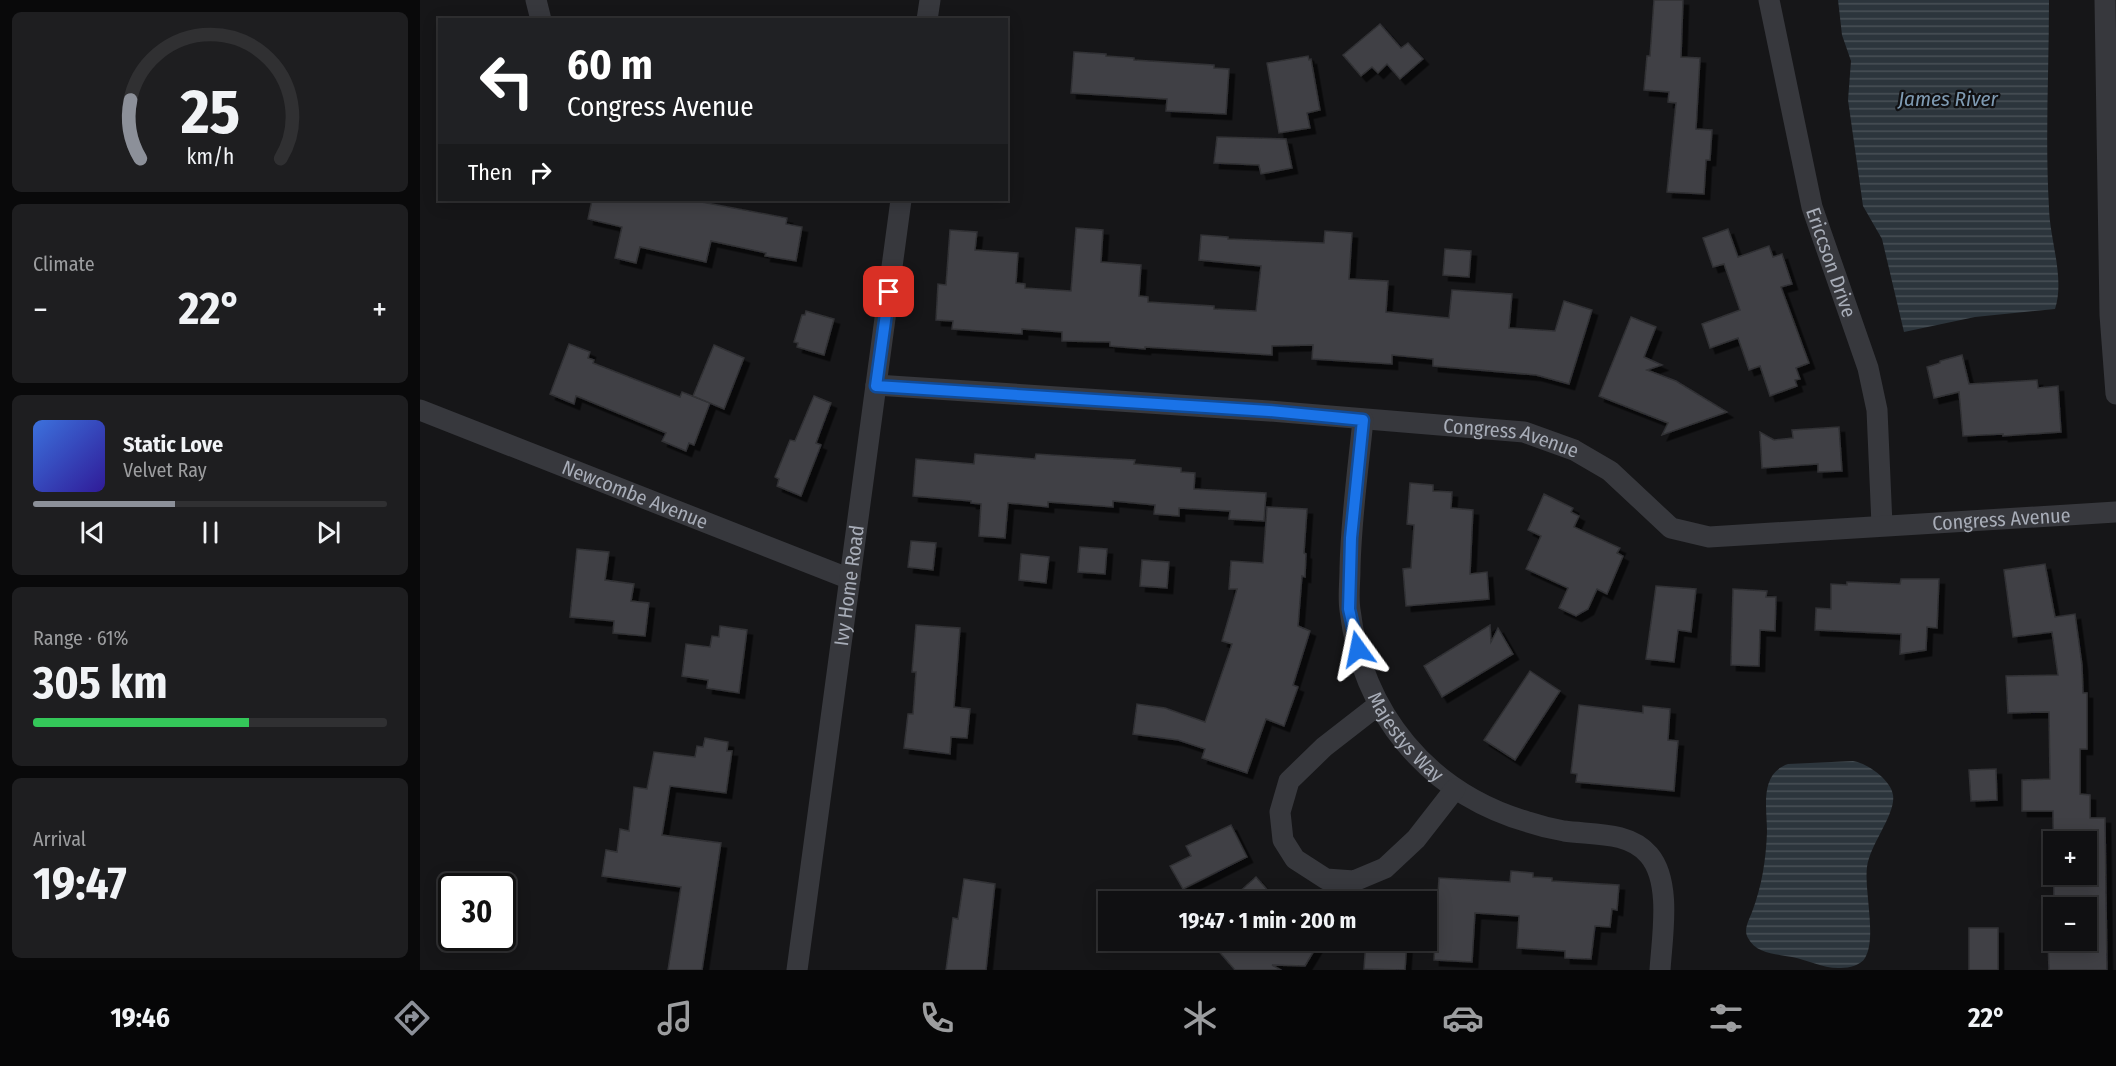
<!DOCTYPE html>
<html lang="en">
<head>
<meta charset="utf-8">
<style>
	body { margin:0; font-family:"Fira Sans Condensed",sans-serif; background:#1e1e20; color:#f1f3f6; height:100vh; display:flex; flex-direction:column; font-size:22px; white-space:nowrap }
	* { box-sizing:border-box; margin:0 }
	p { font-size:20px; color:#9c9d9f }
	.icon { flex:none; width:33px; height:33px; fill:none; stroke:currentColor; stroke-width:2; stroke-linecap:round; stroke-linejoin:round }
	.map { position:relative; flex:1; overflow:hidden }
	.details { display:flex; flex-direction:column; gap:12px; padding:12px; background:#09090a; width:420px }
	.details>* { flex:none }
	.hud { position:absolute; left:18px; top:18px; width:570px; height:183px; border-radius:0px; box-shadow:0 3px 15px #0003,0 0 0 2px #303032; background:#202124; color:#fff; overflow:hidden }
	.controls { position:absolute; left:1623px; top:831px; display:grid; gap:12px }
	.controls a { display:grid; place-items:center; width:54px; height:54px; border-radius:0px; background:#101012; box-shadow:0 3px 15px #0003,0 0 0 2px #303032; font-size:30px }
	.speed { position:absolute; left:18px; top:873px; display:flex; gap:12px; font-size:30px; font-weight:700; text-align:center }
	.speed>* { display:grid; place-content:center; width:78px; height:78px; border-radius:50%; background:#101012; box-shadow:0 3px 15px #0003,0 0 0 2px #303032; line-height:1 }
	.speed .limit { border:3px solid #111; border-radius:9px; background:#fff; color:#111 }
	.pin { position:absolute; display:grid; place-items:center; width:51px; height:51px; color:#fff; margin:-26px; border-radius:12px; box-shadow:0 3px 9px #0006 }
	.me { position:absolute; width:66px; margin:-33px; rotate:348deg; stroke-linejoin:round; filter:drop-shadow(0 0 4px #0008) }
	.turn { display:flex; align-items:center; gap:21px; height:126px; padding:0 30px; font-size:27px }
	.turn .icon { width:78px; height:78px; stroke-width:2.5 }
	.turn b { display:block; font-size:42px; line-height:51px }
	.then { display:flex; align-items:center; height:57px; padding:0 30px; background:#0003; gap:12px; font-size:22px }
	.big { font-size:45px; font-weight:700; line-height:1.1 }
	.details .widget { flex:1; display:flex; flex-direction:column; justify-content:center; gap:9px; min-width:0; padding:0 21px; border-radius:9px; background:#1e1e20 }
	.details .dial { align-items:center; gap:0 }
	.dial svg { height:156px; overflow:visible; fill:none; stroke:#303032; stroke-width:7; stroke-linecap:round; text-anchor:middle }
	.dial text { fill:#f1f3f6; stroke:none }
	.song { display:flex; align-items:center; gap:18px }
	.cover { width:72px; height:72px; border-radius:9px; background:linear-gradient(135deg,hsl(220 70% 55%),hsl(250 70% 35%)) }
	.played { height:6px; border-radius:3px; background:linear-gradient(90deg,#8c9099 40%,#303032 40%) }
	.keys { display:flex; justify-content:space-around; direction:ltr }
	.heat { display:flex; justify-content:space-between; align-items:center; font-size:33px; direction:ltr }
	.charge { height:9px; border-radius:4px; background:linear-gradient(90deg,#34c759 61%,#303032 0) }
	.trip { position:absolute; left:678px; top:891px; width:339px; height:60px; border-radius:0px; background:#101012; box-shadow:0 3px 15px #0003,0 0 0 2px #303032; font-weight:700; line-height:60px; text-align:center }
	.menu { display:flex; height:96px; justify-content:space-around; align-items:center; background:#060607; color:#9c9d9f }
	.menu .icon { width:42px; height:42px }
	.menu .on { color:#8c9099 }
	.menu b { font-size:27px; color:#f1f3f6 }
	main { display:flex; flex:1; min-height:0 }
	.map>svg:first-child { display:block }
</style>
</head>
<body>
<main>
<section class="details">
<div class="widget dial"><svg viewBox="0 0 100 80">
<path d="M14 69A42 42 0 1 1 86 69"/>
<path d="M14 69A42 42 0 0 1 9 39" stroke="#8c9099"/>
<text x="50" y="56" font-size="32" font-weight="700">25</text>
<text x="50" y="72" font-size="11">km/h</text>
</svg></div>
<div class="widget"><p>Climate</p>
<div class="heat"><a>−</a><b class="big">22°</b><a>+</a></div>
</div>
<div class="widget">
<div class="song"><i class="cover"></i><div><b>Static Love</b><p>Velvet Ray</p></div></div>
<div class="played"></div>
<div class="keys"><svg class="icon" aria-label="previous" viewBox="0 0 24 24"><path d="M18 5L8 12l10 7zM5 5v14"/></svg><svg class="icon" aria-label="pause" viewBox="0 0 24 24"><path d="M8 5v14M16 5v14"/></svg><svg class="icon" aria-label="next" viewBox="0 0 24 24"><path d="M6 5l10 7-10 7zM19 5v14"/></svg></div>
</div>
<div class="widget"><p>Range · 61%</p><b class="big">305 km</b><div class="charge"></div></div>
<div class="widget"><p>Arrival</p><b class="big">19:47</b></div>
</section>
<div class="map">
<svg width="1696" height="970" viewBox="0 0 1696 970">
	<defs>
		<pattern id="water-rules" width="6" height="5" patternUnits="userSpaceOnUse" patternTransform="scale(1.5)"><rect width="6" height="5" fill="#2c353c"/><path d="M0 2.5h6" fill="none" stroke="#485056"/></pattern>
		<filter id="shadow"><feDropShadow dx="5.5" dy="5.5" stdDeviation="0" flood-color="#0009"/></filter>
	</defs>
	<rect width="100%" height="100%" fill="#161618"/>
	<g fill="url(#water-rules)">
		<path d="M1418,0H1629C1629,70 1625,139 1629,208C1630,241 1645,278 1635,309L1555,317L1484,332L1462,239L1443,206L1428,100L1431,61L1422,35Z"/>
		<path d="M1433,761C1447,763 1471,780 1473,795C1476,814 1450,844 1447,867C1444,891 1457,938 1445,958C1441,965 1429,968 1421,968C1404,969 1388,960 1372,957C1357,954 1336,954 1328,938C1323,930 1329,920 1332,912C1342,886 1346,859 1347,832C1347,807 1339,774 1368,764Z"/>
	</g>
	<g fill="#404145" stroke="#303034" stroke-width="1.5" fill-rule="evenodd" filter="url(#shadow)">
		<polygon points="1234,0 1263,0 1261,57 1280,58 1276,129 1292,130 1290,160 1286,160 1284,194 1247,192 1256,103 1248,102 1249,92 1224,90 1227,56 1230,56"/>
		<polygon points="960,24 981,48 988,43 1003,59 980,79 967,64 958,73 952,67 941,76 923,55"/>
		<polygon points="654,52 686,54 686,56 714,58 714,60 794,65 794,68 809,69 806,114 746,111 747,99 651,93"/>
		<polygon points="888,56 889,60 891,59 900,110 887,113 890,128 859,133 847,63"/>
		<polygon points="797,137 866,139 872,168 841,174 839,165 794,163"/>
		<polygon points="172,200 271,200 367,218 366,224 382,227 376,261 345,256 346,253 291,241 286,262 220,247 216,263 195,258 202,227 168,219"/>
		<polygon points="656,228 683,230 681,262 721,265 719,296 728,297 728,302 794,306 794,309 836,311 841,266 779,260 781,235 808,237 808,239 904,243 905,231 932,233 929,279 968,281 966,312 1029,318 1032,290 1092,294 1089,328 1135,331 1144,301 1172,310 1149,384 1116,375 1013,366 1013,359 972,355 972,364 892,359 893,345 852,346 852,355 725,347 725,349 690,346 690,342 642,341 642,332 602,329 602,334 532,329 533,321 516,320 518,284 526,285 530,230 557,232 555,250 598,253 596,283 605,284 605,288 651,291"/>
		<polygon points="1308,229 1318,257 1349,246 1353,257 1362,254 1372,284 1361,287 1389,363 1376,368 1380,379 1375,380 1377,386 1350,396 1340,366 1329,370 1318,338 1290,348 1282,324 1320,310 1304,264 1293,267 1283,238"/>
		<polygon points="1025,249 1051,251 1049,277 1023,275"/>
		<polygon points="386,311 414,319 404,355 377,347 378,343 374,342 382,315 385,315"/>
		<polygon points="1211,317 1236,327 1224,357 1242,365 1227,370 1256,381 1307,412 1242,435 1248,423 1179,396"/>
		<polygon points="149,344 170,352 168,358 174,360 173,363 260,397 262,392 290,403 274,445 269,443 266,451 242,441 246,433 159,397 156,396 154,404 130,394"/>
		<polygon points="294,345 324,358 304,409 273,396"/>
		<polygon points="1542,355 1549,384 1617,380 1618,388 1638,386 1641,432 1583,436 1583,434 1543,436 1539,392 1514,398 1507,367 1520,363 1520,361"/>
		<polygon points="394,396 411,403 396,443 401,445 381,496 357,486 359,479 355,477 370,440 375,441"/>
		<polygon points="1419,427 1422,471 1398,472 1398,464 1342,468 1340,432 1354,440 1373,438 1372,430"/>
		<polygon points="555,454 615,459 616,454 678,458 715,460 714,464 761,468 761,472 775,473 774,489 846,493 844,521 809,519 810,511 759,508 759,516 734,514 735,505 693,501 693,507 628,502 628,507 588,503 585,538 559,536 561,504 551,503 551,501 493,496 496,459 554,464"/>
		<polygon points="990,483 1013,485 1013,491 1032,492 1031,508 1053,510 1050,574 1067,572 1069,599 986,606 983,569 991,568 994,525 987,524"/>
		<polygon points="1124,494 1153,508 1151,512 1159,516 1154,527 1200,548 1197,553 1203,556 1187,594 1177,589 1168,609 1156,616 1139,608 1148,588 1106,569 1121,536 1108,530"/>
		<polygon points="847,507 887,509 884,553 886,554 885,577 882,576 878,626 890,631 873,685 878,687 864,726 846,719 827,773 782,758 785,749 758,740 713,734 717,704 745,708 785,722 812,644 802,641 817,589 809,589 811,561 843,563"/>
		<polygon points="491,541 516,543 513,570 488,567"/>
		<polygon points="660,547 687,549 685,574 658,572"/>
		<polygon points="157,549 189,552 185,580 214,584 211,601 229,603 225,636 193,633 194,621 150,617"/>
		<polygon points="601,554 629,557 626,583 599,580"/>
		<polygon points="722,560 749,562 747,588 720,586"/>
		<path d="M1625,564L1635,617L1655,614L1662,665L1663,693H1667V749H1660V794L1670,795V818H1685L1687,970H1629L1627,913H1634V940H1666V908H1634V911L1633,811H1602V780L1630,779L1629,712L1588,713L1586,676L1638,675L1632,632L1593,637L1584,570ZM1634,842H1666V874H1634Z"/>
		<polygon points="1481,579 1519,579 1517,628 1507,627 1506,650 1480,654 1481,634 1395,630 1396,608 1411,609 1411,584 1427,585 1427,582 1480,584"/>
		<polygon points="1236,586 1276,589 1271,632 1258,630 1254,662 1226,659"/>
		<polygon points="1313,589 1347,591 1346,597 1356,597 1355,631 1340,630 1339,666 1311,665"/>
		<polygon points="496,625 540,628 534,707 550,709 547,738 531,737 530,754 484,748 488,714 493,714 496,672 492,672"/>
		<polygon points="1070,625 1071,642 1078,628 1093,654 1022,697 1004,666"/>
		<polygon points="300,626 327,630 319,693 287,688 288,680 262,676 266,644 290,647 292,636 299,637"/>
		<polygon points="1110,671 1140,691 1095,760 1064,740"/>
		<polygon points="1159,705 1223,713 1223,706 1250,709 1248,740 1258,741 1254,791 1156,782 1157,774 1151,773"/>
		<polygon points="285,738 308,742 307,751 312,751 306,793 250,786 242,835 301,843 282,970 248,970 261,887 182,876 186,850 197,852 200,829 209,831 214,787 227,789 234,752 275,757 277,746 283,747"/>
		<polygon points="1576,769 1577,800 1551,801 1549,770"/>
		<polygon points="811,825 827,857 763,889 750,866 771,856 766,846"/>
		<polygon points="1091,871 1113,873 1113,877 1132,878 1132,881 1199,885 1197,910 1192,909 1190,927 1175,926 1171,959 1145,958 1145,951 1097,948 1099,916 1055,913 1052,962 1014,960 1019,878 1090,882"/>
		<polygon points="836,877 858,902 808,902"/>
		<polygon points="544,879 575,884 566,970 526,970 533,918 538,919"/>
		<rect x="1549" y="928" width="29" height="42"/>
		<polygon points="789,940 893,940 897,946 885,966 852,965 861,970 815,970"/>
		<polygon points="946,940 987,940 985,970 944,969"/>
	</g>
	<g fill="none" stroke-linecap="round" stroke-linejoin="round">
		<g stroke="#37383d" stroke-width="21">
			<polyline points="116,0 121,20"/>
			<path id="s1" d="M1349,0L1392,207L1448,368L1457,410L1462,525"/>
			<polyline points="1685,0 1690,315 1696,394"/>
			<polyline points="507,20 510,0"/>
			<path id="s2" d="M456,385L849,411L1104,432L1154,450L1190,471L1251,528L1289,537L1696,512"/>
			<path id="s3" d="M0,410L430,579"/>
			<path id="s4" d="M943,420C938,470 931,519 930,569C930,582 928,597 930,610C942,713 1008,793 1108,822C1120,826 1132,829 1144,831C1172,835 1209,831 1229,855C1252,882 1242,937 1240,970"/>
			<polyline points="958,705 904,747 869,781 860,812 863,840 875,859 906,879 934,881 965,868 996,839 1035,789"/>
			<path id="s5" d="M377,970L481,200"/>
		</g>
	</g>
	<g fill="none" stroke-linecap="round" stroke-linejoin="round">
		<defs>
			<polyline id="route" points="469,292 456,386 849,411 943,420 931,538 929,609 938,649"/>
		</defs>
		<use href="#route" stroke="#114b97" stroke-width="15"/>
		<use href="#route" stroke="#1a73e8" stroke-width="10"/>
	</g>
	<g text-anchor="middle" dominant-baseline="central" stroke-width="4.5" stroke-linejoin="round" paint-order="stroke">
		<g font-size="20" fill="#a8adb8" stroke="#111113">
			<text stroke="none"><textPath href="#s1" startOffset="270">Ericcson Drive</textPath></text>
			<text stroke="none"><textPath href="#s2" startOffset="638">Congress Avenue</textPath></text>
			<text stroke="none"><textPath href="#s3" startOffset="231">Newcombe Avenue</textPath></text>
			<text stroke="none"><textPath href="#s2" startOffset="1160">Congress Avenue</textPath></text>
			<text stroke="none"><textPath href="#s5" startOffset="388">Ivy Home Road</textPath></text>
			<text stroke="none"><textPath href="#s4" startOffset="332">Majestys Way</textPath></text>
		</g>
		<g font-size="21" font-style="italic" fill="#7f9bb3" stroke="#111113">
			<text x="1528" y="99">James River</text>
		</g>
	</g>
</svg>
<div class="controls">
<a>+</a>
<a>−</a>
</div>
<div class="speed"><div class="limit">30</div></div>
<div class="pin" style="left:469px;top:292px;background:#d93025"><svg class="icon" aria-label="arrive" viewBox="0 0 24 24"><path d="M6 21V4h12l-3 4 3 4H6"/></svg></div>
<svg class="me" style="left:938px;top:649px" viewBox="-20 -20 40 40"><path d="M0-17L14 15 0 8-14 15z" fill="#1a73e8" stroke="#fff" stroke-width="4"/></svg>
<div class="trip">19:47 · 1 min · 200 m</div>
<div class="hud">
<div class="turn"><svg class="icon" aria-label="left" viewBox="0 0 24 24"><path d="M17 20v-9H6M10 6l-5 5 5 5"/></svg><div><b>60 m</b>Congress Avenue</div></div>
<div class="then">Then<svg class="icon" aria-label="right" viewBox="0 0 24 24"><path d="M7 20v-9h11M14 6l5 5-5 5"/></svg></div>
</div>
</div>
</main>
<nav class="menu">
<b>19:46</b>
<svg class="icon on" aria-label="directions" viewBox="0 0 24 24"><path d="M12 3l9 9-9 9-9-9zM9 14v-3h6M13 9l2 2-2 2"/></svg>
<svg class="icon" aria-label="music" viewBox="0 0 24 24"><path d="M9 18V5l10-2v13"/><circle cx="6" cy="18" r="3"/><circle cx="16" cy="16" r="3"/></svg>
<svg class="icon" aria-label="phone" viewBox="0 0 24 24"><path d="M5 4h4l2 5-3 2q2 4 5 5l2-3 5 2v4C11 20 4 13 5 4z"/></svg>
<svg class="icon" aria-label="climate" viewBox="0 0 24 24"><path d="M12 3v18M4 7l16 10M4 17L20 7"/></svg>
<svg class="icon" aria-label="car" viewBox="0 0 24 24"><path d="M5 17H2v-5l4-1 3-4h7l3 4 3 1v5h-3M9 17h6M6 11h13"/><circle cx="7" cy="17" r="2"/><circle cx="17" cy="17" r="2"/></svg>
<svg class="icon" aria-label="filters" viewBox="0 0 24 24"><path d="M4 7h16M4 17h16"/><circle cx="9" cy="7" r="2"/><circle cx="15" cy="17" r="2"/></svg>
<b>22°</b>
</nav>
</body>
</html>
